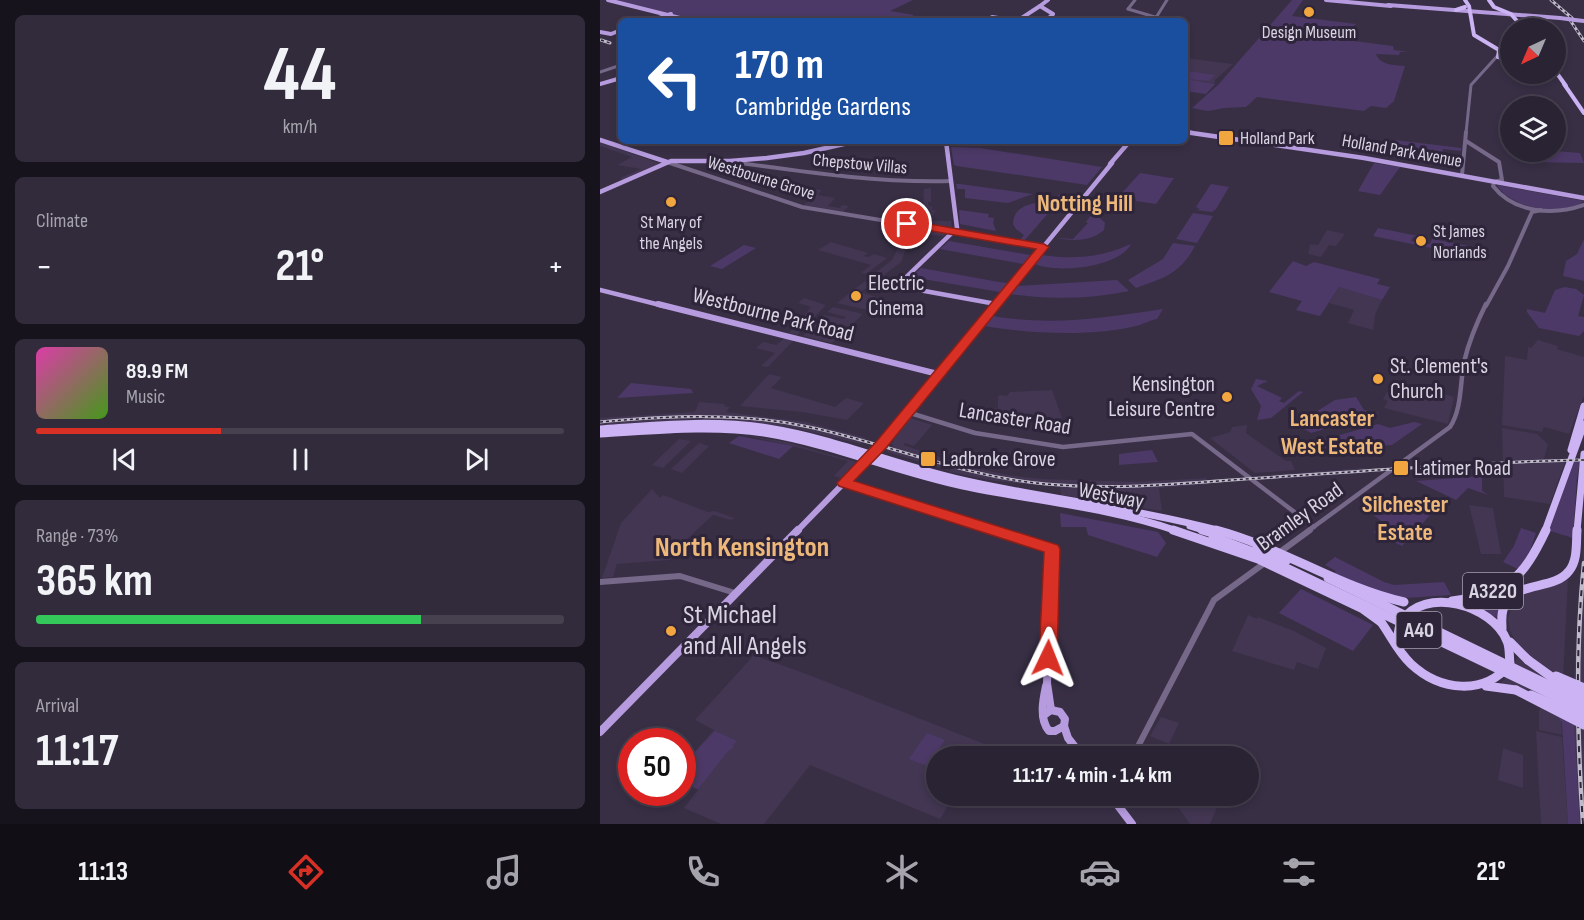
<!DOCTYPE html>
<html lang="en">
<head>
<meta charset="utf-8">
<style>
	body { margin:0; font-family:"Sofia Sans Condensed",sans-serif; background:#322b3c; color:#f1f3f6; height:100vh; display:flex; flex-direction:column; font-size:22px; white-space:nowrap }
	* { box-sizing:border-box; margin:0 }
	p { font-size:20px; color:#a5a4ac }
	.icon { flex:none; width:33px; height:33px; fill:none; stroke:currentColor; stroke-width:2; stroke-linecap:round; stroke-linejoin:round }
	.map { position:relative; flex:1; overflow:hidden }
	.details { display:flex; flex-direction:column; gap:15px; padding:15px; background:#17131d; width:600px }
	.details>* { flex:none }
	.guide { position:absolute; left:18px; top:18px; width:570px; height:126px; border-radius:9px; box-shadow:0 3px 9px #0003,0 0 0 2px #46404f; background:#1a4fa0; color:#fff; overflow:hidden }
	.needle { width:39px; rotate:224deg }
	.tools { position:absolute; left:900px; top:18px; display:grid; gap:12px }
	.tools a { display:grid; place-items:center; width:66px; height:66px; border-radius:50%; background:#2a2334; box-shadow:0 3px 9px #0003,0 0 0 2px #46404f; font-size:30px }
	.speed { position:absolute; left:18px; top:728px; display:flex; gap:12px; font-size:30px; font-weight:700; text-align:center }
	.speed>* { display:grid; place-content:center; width:78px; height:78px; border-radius:50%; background:#2a2334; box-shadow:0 3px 9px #0003,0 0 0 2px #46404f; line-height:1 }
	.speed .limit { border:9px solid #d22; background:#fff; color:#111 }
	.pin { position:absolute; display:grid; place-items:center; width:51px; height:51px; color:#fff; margin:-26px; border:3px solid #fff; border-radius:50%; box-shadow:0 2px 6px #0007 }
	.me { position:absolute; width:66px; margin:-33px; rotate:2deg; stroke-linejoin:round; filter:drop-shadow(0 0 4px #0008) }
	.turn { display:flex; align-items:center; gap:21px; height:126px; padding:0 18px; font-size:27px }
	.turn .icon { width:78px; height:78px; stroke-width:2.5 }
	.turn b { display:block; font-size:42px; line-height:51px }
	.big { font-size:45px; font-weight:700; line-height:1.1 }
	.details .card { flex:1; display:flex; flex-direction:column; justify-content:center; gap:9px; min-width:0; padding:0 21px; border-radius:9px; background:#322b3c }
	.details .dial { align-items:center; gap:0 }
	.dial b { font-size:78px; line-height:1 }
	.song { display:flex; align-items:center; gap:18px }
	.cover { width:72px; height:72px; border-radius:9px; background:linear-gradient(135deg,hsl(320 70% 55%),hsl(100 70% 35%)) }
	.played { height:6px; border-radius:3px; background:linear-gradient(90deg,#d93025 35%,#46404f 35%) }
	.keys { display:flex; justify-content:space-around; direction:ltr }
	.heat { display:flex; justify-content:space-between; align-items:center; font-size:33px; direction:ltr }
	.charge { height:9px; border-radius:4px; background:linear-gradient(90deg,#34c759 73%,#46404f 0) }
	.trip { position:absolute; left:326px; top:746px; width:333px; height:60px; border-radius:30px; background:#2a2334; box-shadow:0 3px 9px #0003,0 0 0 2px #46404f; font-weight:700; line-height:60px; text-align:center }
	.tab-bar { display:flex; height:96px; justify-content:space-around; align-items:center; background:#110e15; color:#a5a4ac }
	.tab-bar .icon { width:42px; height:42px }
	.tab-bar .selected { color:#d93025 }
	.tab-bar b { font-size:27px; color:#f1f3f6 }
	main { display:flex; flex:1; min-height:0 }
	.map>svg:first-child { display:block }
</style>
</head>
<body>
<main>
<section class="details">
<div class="card dial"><b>44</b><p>km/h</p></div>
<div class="card"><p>Climate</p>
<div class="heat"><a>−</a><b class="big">21°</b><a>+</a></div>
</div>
<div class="card">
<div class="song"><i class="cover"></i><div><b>89.9 FM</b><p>Music</p></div></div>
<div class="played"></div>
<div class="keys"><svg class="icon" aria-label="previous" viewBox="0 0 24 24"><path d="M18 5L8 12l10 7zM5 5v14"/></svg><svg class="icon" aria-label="pause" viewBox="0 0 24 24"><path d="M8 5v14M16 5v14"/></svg><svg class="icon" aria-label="next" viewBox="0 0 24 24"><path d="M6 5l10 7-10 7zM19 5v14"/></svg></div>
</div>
<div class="card"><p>Range · 73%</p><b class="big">365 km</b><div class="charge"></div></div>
<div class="card"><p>Arrival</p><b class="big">11:17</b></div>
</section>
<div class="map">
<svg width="984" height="824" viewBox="0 0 984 824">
	<rect width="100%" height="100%" fill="#382f45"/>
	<g fill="#423652">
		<polygon points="585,58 633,64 615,80 615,84 585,79"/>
		<polygon points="0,142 61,164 24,180 20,178 41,169 17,165 32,157 0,146"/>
		<polygon points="331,188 331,202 328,202 328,205 333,207 332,210 336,210 331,221 351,221 352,229 311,222 323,206 324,189"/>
		<polygon points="215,189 221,190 218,195 235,198 228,206 240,208 242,205 249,206 243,212 204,205 213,197 204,195"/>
		<polygon points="309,226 347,233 344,236 312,233 301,262 283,276 298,280 295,283 270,277 292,260"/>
		<polygon points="727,230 745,234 736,246 729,245 721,257 708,254 710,244 718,245"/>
		<polygon points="231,242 268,253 264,256 268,257 274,254 287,258 266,274 261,273 271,265 218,250"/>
		<polygon points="265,281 291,287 286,292 269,287 259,292 280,298 267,310 237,303"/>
		<polygon points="739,287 782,300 775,315 773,330 748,323 754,310 729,303"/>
		<polygon points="204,298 226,305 197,335 189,333 211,307 198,303"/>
		<polygon points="233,307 263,314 232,343 203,336 224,315 244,319 246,317 227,312"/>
		<polygon points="185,338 194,340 168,367 161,366 175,353 156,348 163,342 176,345"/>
		<polygon points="938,340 958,346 957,349 984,357 984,396 969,434 944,427 942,432 902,425 905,356 927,360 928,347 931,348"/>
		<polygon points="169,374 182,377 171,388 235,407 246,398 264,403 247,420 202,412 140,406"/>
		<polygon points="452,390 462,418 457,419 462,420 460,426 387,414 389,410 398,408 398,396 400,395 407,396 410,392"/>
		<polygon points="815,391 836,395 841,393 854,397 848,424 784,408 788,401 783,399 787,392 807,396"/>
		<polygon points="99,402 125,404 124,406 130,407 126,412 206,422 266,438 261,444 190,427 106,418 0,425 0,418 95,412"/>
		<polygon points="310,418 332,425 314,446 305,443 303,445 355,462 348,470 287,452 294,445 291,444 294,441 291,439"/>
		<polygon points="647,425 646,433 686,461 691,461 695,470 655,473 610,438 630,432 632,427"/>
		<polygon points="902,428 937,434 948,444 943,462 965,462 950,504 904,497"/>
		<polygon points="139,434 186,442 256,462 241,478 234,476 248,461 193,446"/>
		<polygon points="79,439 91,441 63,468 52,465"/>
		<polygon points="99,443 109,446 82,473 71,469"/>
		<polygon points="355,464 408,475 442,479 539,482 606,478 609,484 559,488 562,511 461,495 460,487 395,481 349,472"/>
		<polygon points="765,468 767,473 662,480 657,476"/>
		<polygon points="52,489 60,498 63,495 108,512 115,511 134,518 131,520 113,515 75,550 70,560 17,564 13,577 2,578 21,523"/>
		<polygon points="869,505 893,508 901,554 881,554"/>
		<polygon points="984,542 984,686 974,682 978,602"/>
		<polygon points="968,580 961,718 962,735 939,730 939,711 942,706 907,692 902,683 918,657 919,647 910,631 908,619 912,602 925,594"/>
		<polygon points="648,615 657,619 658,617 694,631 726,648 718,669 697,662 694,670 632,651"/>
		<polygon points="154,655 209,675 387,745 380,756 336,756 336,795 355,795 340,819 210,765 164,824 121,824 84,808 98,790 83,783 83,765 114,730 95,720"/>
		<polygon points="561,717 579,723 569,744 550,736"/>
		<polygon points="974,724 984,728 984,824 980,824"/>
		<polygon points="936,731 962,737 968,824 941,824"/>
		<polygon points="903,748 923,755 923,788 898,780"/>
		<polygon points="570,795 596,795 619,803 610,824 590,824 575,803 567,800"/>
	</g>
	<g fill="#4c3967">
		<polygon points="15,0 313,0 290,11 314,15 303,21 102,21"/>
		<path d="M692,0H703L692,16L756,24L745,35L748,37L746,40L793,46L794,50L808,52H800L799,55L776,54C780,65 793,65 805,66L794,101L786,108L771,106L764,111L657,97L646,107L624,108L608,111L592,108L618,85Z"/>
		<polygon points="588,71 615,75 609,81 586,79 615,84 606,94 585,91 585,74"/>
		<polygon points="795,140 861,148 861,151 843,149 841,162 785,152 791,148"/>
		<polygon points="351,147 380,148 502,167 487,185 357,166 354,165"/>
		<polygon points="956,151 980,153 984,163 932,162 933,152"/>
		<polygon points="774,163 800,167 780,195 758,191"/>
		<polygon points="540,173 571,178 574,178 556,204 536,201 535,197 522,193"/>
		<polygon points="356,184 360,184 433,194 408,203 365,198 365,189 357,189"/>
		<polygon points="611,184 629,187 616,209 612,212 596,210 600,209 596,207"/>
		<path d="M897,185L984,201C964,218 909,208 897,185Z"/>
		<path d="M460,194L464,195L424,241L420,240L424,235L416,229L413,224C414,197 448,207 460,194Z"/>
		<polygon points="359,210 389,214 388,217 394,218 393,223 396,231 360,224"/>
		<path d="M478,211C488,212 498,214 505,223L504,230C490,242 473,241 456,238L473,239L488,223L486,222L491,215Z"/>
		<polygon points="593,213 613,216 597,243 576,239"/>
		<polygon points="778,228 818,236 813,237 811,241 830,244 832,239 869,246 865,255 773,236"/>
		<polygon points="984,239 984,281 963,276 966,261 977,254"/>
		<polygon points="349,241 430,255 423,264 340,249"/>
		<path d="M573,243L595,246C580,274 564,278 536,288L528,280L563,259Z"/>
		<path d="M531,244C520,267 458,274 435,264L442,255C475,260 502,257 531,244Z"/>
		<polygon points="144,245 156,248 122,269 110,266"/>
		<polygon points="693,261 706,266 714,262 780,279 777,284 790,287 782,300 739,287 720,316 696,310 702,301 669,292"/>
		<polygon points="321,268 399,282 407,283 400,292 311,277"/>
		<path d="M517,280L529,291C490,299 449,300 410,294L417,286Z"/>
		<polygon points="965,287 976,289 984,295 978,316 984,317 984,331 979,336 939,328 927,312 927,309 945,313 955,290"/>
		<path d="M563,309L557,319C551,320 545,323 540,325C494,337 431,334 384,326L392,316C452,326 505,318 563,309Z"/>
		<polygon points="656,379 668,381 657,386 680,397 682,398 679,401 684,403 699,391 703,392 671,418 657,420 661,406 651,389"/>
		<polygon points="31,383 91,389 93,393 17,398"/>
		<polygon points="756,397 764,410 779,413 711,433 696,424 735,400"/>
		<polygon points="814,422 822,424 792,445 728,451 719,441 778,424 790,428"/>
		<polygon points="139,436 193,446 179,459 129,443"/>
		<polygon points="552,450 558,462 519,465 519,454"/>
		<polygon points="973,462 980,462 977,477 973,538 947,530"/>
		<polygon points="882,476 882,491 888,495 868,488 856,500 816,481"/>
		<polygon points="793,497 831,514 802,546 773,532 786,525 771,513"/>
		<polygon points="460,513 558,532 566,543 557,557 488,535 486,527 461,527"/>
		<polygon points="921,528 936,533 930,551 918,569 903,562 914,546"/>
		<polygon points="735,557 784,582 794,585 844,582 851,595 805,598 728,581 736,571 725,565"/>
		<polygon points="907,587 911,591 899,603 898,618 866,604 866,601"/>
		<polygon points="701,589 773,625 753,651 679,613"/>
		<polygon points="958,716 974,724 980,824 968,824 962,723"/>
		<polygon points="115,731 137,741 132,746 134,747 128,751 98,789 83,783 83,765"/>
		<polygon points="327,733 345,740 327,766 309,759"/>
	</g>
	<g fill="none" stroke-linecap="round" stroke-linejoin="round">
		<g stroke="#756889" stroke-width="3">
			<polyline points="528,9 555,17"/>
			<polyline points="528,9 535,0"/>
			<polyline points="550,21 557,16 567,0"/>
			<polyline points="0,72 21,65"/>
			<polyline points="866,133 871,85 900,53"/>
		</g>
		<g stroke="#756889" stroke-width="4">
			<path d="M866,141L899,162L902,180L894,182L893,186C914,213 953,216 984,205"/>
			<polyline points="67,162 202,207 444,247"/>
			<path d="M133,162C205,172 278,183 351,181"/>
			<polyline points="862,175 866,132"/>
			<polyline points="886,306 908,266 932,212 941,210"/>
		</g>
		<g stroke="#756889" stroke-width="4.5">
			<polyline points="307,412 375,433 463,447 592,434 714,527"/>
			<path d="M708,531L850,427C862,409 860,383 864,362C869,341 876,324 886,304"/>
		</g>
		<g stroke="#756889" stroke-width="6">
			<polyline points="680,552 710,530"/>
			<polyline points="0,582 80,576 135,593"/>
			<polyline points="533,756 614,600 666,562"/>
		</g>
		<g stroke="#b69bde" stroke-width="4">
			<polyline points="8,0 92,21"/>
			<polyline points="726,0 791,6"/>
			<polyline points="788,5 960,18"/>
			<polyline points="975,20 984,21"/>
			<polyline points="50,21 71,14"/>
			<polyline points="387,21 392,17 417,21 440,6"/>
			<polyline points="446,21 453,14 440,6 448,0"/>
			<polyline points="0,32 11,34 21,30"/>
			<polyline points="0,84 21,78"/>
			<polyline points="585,132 593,133"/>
		</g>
		<g stroke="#b69bde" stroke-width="4.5">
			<polyline points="585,132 764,158 984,198"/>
			<polyline points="0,140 67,162"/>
			<polyline points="510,164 530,141"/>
			<polyline points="0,192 71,161 130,161 167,158 204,153 257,141"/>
			<polyline points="297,286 357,228 346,141"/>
			<polyline points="297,286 396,304"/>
			<polyline points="0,290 64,306"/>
			<polyline points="395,306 512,163"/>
		</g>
		<g stroke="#b69bde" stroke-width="6">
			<polyline points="58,304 338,374"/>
			<polyline points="244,483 396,531"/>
			<polyline points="197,531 277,449 396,304"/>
		</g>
		<g stroke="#b69bde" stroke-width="8">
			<polyline points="391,530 452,549 447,683 451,710"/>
			<path d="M444,715L451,710L460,712L465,719L464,726L455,731H449C439,719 443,700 446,686"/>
			<polyline points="464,726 468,738 482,756"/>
			<polyline points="0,732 198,530"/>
			<polyline points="510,795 532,824"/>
		</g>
		<g stroke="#ccb3f3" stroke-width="4">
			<polyline points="865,0 869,6 874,35 899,50 898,57 910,60"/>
			<polyline points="889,0 894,7 911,14 923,28"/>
			<polyline points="856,10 865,7"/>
			<polyline points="956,72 966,86"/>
			<polyline points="964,84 984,113"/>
		</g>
		<g stroke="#ccb3f3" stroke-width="7">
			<polyline points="971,450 984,406"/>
			<polyline points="590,526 606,531"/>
			<polyline points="945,531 984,424"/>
			<polyline points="977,531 984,454"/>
		</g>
		<g stroke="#ccb3f3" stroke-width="9">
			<polyline points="602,530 619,535"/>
			<polyline points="613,537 653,552"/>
			<path d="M852,601C908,593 922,580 946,530"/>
			<path d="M781,622C791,636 798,652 811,664C840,691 884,696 910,664C909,657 910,647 907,641C893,605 824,585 801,622C798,628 798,638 797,645"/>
			<path d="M902,629C902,623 901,616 903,610C911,579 953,592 969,571C978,560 976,543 977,530"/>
			<polyline points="910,642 928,660"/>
			<polyline points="886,686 916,690"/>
		</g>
		<defs>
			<g id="rail-far1">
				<polyline points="951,0 972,18"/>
				<polyline points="970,20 984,41"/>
				<polyline points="1,40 10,43"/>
				<path d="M0,422C69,416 140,412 209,427C289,444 364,477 446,484C512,490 579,484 645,479C758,472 871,462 984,460"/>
			</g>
			<path id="rail" d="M983,824C977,737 975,650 984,563"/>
		</defs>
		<use href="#rail-far1" stroke="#c0bbca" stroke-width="3"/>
		<use href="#rail" stroke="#c0bbca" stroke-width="4.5"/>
		<use href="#rail-far1" stroke="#2e253b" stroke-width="1.5" stroke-dasharray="3" stroke-linecap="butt"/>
		<use href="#rail" stroke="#2e253b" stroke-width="2" stroke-dasharray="6" stroke-linecap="butt"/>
		<polyline stroke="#b69bde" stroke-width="4" points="960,18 975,20"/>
		<g stroke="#ccb3f3" stroke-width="7">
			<path d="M0,429C56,425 113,419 168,428C238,439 302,468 371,482C454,500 539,509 621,531"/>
			<path d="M0,434C54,431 110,425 164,433C232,444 296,472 363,486C434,501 508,507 577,531"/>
		</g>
		<g stroke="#ccb3f3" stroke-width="9">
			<polyline points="573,530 658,559 763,609 781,622"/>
			<path d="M616,530C681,547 738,587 804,602"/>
			<polyline points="657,548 687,560"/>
			<polyline points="653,552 984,710"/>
			<polyline points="728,578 984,702"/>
			<polyline points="928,660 957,681 984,696"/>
			<polyline points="956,676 984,688"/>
			<polyline points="916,690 984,725"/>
			<polyline points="931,695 984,717"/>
		</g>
	</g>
	<polygon fill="#d93025" stroke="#8d1f18" stroke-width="1.5" points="307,220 444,244 449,247 286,448 254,481 458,545 460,549 457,658 454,663 448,665 442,663 439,658 444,552 239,486 237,483 276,442 436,249 303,226 301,224"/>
	<g fill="#f1a63f" stroke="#2e253b" stroke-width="2">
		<circle cx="709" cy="12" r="6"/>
		<rect x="618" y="130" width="16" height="16" rx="3"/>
		<circle cx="71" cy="202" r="6"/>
		<circle cx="821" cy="241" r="6"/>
		<circle cx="256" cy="296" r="6"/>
		<circle cx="778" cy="379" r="6"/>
		<circle cx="627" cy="397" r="6"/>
		<rect x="320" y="451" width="16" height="16" rx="3"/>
		<rect x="793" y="460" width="16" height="16" rx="3"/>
		<circle cx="71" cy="631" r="6"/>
	</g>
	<g text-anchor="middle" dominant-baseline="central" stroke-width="6" stroke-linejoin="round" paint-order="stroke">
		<g font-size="18" fill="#d9d4e2" stroke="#2e253b">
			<text x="709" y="32">Design Museum</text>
			<text x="640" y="138" text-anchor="start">Holland Park</text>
			<text x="71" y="222">St Mary of<tspan x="71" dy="21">the Angels</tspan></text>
			<text x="833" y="231" text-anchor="start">St James<tspan x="833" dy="21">Norlands</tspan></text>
		</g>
		<g font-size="18" fill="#d9d4e2" stroke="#2e253b">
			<text transform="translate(802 151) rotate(10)">Holland Park Avenue</text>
			<text transform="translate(260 164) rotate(5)">Chepstow Villas</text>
			<text transform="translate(161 178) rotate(17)">Westbourne Grove</text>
		</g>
		<g fill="#2e253b" stroke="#a6a0b0" stroke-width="1.5">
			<rect x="863" y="573" width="60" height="36" rx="4.5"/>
			<rect x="796.5" y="612" width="45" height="36" rx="4.5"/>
		</g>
		<g font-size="21" font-weight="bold" fill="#d9d4e2">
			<text x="893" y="591">A3220</text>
			<text x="819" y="630">A40</text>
		</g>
		<g font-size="22" fill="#d9d4e2" stroke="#2e253b" text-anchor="start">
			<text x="268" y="283">Electric<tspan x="268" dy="25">Cinema</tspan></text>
			<text x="790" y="366">St. Clement's<tspan x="790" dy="25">Church</tspan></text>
			<text x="615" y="384" text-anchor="end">Kensington<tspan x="615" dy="25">Leisure Centre</tspan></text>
			<text x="342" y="459">Ladbroke Grove</text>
			<text x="814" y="468">Latimer Road</text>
		</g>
		<g font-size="22" fill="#d9d4e2" stroke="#2e253b">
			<text transform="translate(173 315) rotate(14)">Westbourne Park Road</text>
			<text transform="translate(415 419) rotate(9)">Lancaster Road</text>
			<text transform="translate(511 496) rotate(11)">Westway</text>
			<text transform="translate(700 517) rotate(-36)">Bramley Road</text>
		</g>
		<g font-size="24" font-weight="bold" fill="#edb87a" stroke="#2e253b">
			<text x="485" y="203">Notting Hill</text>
		</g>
		<g font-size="24" font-weight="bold" fill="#edb87a" stroke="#2e253b">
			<text x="732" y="418">Lancaster<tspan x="732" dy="28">West Estate</tspan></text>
			<text x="805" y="504">Silchester<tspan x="805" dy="28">Estate</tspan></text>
		</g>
		<g font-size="27" fill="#d9d4e2" stroke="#2e253b" text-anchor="start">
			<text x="83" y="615">St Michael<tspan x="83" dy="31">and All Angels</tspan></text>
		</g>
		<g font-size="28" font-weight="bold" fill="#edb87a" stroke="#2e253b">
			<text x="142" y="547">North Kensington</text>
		</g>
	</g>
</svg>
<div class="tools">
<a><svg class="needle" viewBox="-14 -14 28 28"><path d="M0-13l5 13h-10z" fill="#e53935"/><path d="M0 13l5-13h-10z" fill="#a5a4ac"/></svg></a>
<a><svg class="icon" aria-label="layers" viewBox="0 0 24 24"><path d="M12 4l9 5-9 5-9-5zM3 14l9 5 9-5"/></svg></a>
</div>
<div class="speed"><div class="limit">50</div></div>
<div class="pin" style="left:307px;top:224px;background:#d93025"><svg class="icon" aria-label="arrive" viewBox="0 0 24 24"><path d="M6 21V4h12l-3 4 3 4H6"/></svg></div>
<svg class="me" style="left:448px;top:658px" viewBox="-20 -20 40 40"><path d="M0-17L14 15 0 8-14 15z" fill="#d93025" stroke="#fff" stroke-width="4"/></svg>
<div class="trip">11:17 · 4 min · 1.4 km</div>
<div class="guide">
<div class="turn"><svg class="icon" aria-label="left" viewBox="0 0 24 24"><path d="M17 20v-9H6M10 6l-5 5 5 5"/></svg><div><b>170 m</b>Cambridge Gardens</div></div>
</div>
</div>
</main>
<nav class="tab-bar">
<b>11:13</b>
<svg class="icon selected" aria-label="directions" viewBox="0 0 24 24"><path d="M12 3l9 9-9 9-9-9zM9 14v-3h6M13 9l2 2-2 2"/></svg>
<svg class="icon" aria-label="music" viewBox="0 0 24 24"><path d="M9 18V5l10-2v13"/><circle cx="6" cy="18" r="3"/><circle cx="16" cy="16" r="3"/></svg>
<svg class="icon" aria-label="phone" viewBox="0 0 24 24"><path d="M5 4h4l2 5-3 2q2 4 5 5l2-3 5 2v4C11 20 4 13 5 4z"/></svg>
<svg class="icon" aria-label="climate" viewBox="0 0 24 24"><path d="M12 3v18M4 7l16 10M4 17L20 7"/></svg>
<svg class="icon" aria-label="car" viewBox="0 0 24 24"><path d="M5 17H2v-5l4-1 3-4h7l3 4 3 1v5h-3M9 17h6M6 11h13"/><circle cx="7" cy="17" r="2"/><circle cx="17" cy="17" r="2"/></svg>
<svg class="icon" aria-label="filters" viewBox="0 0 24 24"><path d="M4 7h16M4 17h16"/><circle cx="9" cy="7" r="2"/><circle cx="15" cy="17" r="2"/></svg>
<b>21°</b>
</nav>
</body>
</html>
